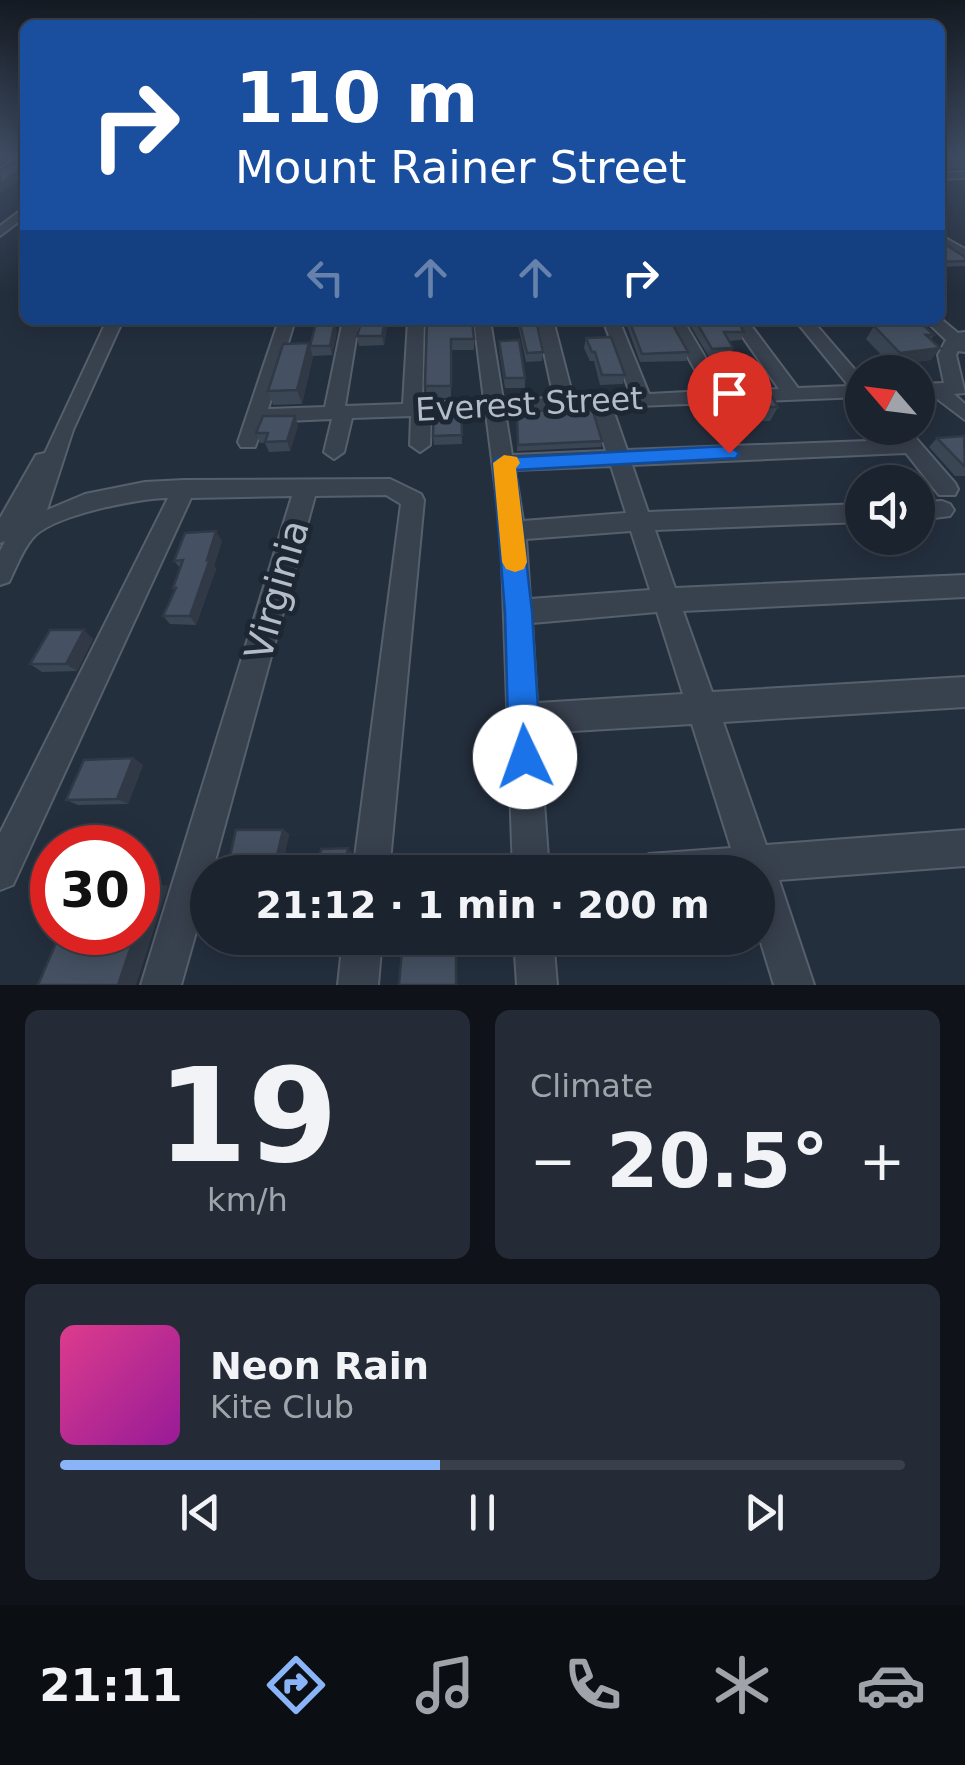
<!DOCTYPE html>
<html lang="en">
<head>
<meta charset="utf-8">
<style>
	body { margin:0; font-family:"DejaVu Sans",sans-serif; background:#242b36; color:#f1f3f6; height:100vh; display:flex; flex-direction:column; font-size:38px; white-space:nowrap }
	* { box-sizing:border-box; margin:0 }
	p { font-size:32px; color:#a0a4aa }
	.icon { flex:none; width:55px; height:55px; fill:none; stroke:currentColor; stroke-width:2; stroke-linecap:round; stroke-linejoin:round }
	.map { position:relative; height:985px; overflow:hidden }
	.panel { display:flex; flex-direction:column; gap:25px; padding:25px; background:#0f1319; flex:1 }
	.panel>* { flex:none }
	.top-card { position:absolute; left:20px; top:20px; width:925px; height:305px; border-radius:15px; box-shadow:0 5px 25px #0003,0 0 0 2px #39404a; background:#1a4fa0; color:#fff; overflow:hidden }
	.needle { width:65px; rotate:298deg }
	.fabs { position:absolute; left:845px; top:355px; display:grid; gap:20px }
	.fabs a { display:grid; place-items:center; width:90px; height:90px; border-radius:50%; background:#1b232e; box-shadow:0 5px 25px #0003,0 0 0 2px #39404a; font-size:50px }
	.speed { position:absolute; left:30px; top:825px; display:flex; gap:20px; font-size:50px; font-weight:700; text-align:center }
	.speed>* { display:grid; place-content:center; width:130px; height:130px; border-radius:50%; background:#1b232e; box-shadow:0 5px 25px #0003,0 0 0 2px #39404a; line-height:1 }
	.speed .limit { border:15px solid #d22; background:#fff; color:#111 }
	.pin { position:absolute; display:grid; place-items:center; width:85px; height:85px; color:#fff; margin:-102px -42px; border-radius:50% 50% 50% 0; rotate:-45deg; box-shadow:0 0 10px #0007 }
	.pin .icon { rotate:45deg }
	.me { position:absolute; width:110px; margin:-55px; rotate:357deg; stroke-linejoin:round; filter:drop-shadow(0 0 8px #0008) }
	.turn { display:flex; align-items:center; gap:35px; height:210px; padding:0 50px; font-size:45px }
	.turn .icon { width:130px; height:130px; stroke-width:2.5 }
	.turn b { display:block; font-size:70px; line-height:85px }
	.lanes { display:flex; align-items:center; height:95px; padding:0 50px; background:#0003; justify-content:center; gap:50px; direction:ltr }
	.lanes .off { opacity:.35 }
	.big { font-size:75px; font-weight:700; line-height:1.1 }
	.panel .tile { flex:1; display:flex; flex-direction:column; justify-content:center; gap:15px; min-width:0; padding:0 35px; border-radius:15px; background:#242b36 }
	.panel .dial { align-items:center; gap:0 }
	.dial b { font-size:130px; line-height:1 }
	.song { display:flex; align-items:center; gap:30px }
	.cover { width:120px; height:120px; border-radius:15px; background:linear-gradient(135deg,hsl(330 70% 55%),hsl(300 70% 35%)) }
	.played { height:10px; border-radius:5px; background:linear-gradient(90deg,#8ab4f8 45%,#39404a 45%) }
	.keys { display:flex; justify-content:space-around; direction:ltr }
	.heat { display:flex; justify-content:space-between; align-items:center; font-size:55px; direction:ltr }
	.panel .tiles { flex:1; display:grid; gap:25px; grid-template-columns:1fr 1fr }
	.tile:last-child { grid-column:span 2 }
	.trip { position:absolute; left:190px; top:855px; width:585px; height:100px; border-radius:50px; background:#1b232e; box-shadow:0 5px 25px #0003,0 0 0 2px #39404a; font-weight:700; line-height:100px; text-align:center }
	.menu { display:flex; height:160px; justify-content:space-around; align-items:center; background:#0b0e12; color:#a0a4aa }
	.menu .icon { width:70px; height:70px }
	.menu .on { color:#8ab4f8 }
	.menu b { font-size:45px; color:#f1f3f6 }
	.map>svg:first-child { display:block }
</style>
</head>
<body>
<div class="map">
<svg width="965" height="985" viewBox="0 0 965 985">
	<rect width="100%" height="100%" fill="#242f3e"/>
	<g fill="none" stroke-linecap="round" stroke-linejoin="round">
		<defs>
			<g id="minor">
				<polygon points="19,156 25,156 25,161 0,177 0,169"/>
				<polygon points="965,172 965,178 940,179 940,173"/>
				<polygon points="25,207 25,217 0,236 0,226"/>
				<polygon points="940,235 965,249 965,259 940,245"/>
				<polygon points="940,318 958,333 965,332 965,352 958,351 956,355 965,393 954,394 965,404 965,420 932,395 918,396 918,384 944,383 938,355 946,340 925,320"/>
				<path d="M107,320H123L73,430L47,510L85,494L145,482L184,480L390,479L421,494L424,500L389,872H353L401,504L386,495L315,496L212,872H208V890L181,985H141L292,496L191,498L13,885L0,890V833L168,498C138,498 49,516 32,539C22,551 16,568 9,582L0,585V551L5,541L0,543V518L36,455L45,453Z"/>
				<path d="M279,320H295L268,409L325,407L343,320H359L345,406L403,404L408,320H424L422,403L484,400L474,320H490L503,400L554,398L537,320H553L573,397L631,395L603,320H619L649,394L707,391L667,320H683L725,391L779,389L731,320H747L798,388L849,386L795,320H812L862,378V397L612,407L627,450L894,440L886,428H907L955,483L958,489L955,495H939L906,453L632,465L648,512L862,504V522L655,530L675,588L965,575V597L683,611L712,692L965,677V707L723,722L766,845L965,830V866L779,880L814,985H774L758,933V872H631L636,859L649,854L731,848L692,724L539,733L549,872H513L501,531L486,413L431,415L430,445L420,452L410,445L411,416L352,418L344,452L334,459L324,452L332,419L264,422L255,447H241L238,442ZM593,408L606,451L512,455L505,412ZM611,466L626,513L523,521L515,470ZM631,531L650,590L530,599L526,539ZM657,612L683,694L537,703L532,623Z"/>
				<polygon points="942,501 950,504 954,510 950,516 918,520 918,502"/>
				<polygon points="343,938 382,938 378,985 338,985"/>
				<polygon points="514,938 553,938 557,985 517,985"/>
			</g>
		</defs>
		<use href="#minor" stroke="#565f6c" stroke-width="4"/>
		<use href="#minor" fill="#38414e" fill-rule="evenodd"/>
	</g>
	<g fill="#3b4654">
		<polygon points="940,156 965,156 965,169 940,168"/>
		<polygon points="940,241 965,257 965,266 940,267"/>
		<polygon points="388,320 384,345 359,346 357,336"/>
		<polygon points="427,320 474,339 474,350 451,350 451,398 426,398"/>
		<polygon points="517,320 536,320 543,352 542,361 526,362"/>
		<polygon points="627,320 629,320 688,352 686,361 640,362 626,323"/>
		<polygon points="687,320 737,320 744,332 741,340 729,341 733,348 730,357 709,357"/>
		<polygon points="878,320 918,320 934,335 931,339 931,360 891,365 866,339 874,326 883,326"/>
		<polygon points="337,332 332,355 313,356 302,404 273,405 268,391 310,346"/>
		<polygon points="586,338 625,375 623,384 600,385 594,361 590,361 584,348"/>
		<polygon points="499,341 525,378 525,388 505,388 499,350"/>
		<polygon points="712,392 778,407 770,421 713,422 707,407"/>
		<polygon points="461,408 462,444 434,445 433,436"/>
		<polygon points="517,412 602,441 601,447 517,451"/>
		<polygon points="295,416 298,426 290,451 269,452 265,443 260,443 256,433"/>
		<polygon points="965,437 965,476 955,476 929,447 937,438"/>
		<polygon points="222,541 214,565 216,569 196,625 170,624 163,616 175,591 173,588 180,568 174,561"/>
		<polygon points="93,639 77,671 42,672 30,664"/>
		<polygon points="133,758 143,765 128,804 78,805 66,800"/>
		<polygon points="283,830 289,834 282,868 236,868 228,865"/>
	</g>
	<g fill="#303945">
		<polygon points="0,156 14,156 0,165"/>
		<polygon points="25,166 25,175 0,193 0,184"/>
		<polygon points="385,320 388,320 384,345 382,336"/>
		<polygon points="335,322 337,332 332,355 330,346"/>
		<polygon points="309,343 313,357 302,404 297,390"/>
		<polygon points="940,348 931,360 891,365 900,353"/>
		<polygon points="295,416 298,426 290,451 287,441"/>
		<polygon points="216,531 222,541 214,565 216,569 196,625 190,616"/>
		<polygon points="84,630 93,639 77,671 66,664"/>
		<polygon points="133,758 143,765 128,804 117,799"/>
		<polygon points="283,830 289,834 282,868 275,864"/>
		<polygon points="348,848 352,852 349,872 345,868"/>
		<polygon points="153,882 168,886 136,985 118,985 136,932 138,932"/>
	</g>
	<g fill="#455162" stroke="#303945" stroke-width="2.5">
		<polygon points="24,156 25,156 25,166 0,184 0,170 24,158"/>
		<polygon points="940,156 965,156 965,161 940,159"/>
		<polygon points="940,241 965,257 965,261 940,262"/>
		<polygon points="362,320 385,320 382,336 357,336"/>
		<polygon points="427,320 472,320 474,339 451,339 451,386 425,386"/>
		<polygon points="519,320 536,320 543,352 527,353"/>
		<polygon points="629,320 670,320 688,352 642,354"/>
		<polygon points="695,320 737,320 744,332 724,332 733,348 712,349"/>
		<polygon points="896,320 918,320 934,335 926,335 940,348 900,353 874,326 902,325"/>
		<polygon points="335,322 330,346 310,346 316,323"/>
		<polygon points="611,337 625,375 602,375 595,352 592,352 586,338"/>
		<polygon points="519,340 525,378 505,378 499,341"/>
		<polygon points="309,343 297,390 268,391 283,344"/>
		<polygon points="768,390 778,407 719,407 712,392"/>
		<polygon points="461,408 462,435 433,436 434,409"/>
		<polygon points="592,408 602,441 518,445 517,412"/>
		<polygon points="263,416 295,416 287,441 265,442 268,433 256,433"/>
		<polygon points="964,436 965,466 964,466 937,438"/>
		<polygon points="216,531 207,560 210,559 190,616 163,616 176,588 173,588 183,560 174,561 185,533"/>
		<polygon points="50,630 84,630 66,664 30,664"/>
		<polygon points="133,758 117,799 66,800 84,760"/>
		<polygon points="236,830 283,830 275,864 228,865"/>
		<polygon points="348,848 345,868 356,872 317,872 321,849"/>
		<polygon points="138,880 153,882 138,928"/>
		<polygon points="73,932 136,932 118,985 38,985 59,936 72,936"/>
		<polygon points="403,938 456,938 456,985 399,985"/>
	</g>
	<linearGradient id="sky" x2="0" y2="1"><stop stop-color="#141a22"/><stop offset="0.53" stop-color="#3f4d63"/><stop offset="1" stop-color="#3f4d63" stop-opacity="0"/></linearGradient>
	<rect width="965" height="294" fill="url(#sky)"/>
	<polygon fill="#1a73e8" stroke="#114b97" stroke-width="2.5" points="729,446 739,453 736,458 516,470 532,612 541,757 537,769 525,774 513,769 509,757 505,612 493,463 497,458"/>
	<polygon fill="#f59e0b" points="504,455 517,457 520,463 516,468 527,562 524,569 515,572 506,569 502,562 493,463"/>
	<g text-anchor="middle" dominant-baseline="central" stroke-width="10" stroke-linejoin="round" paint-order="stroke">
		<g font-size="32" fill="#b4bcc9" stroke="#1d2633">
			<text transform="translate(529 404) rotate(-3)">Everest Street</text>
		</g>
		<g font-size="38" fill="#b4bcc9" stroke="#1d2633">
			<text transform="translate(277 590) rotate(-74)">Virginia</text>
		</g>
	</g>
</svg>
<div class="fabs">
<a><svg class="needle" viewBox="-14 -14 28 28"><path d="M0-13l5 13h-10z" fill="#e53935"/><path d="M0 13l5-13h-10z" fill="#a0a4aa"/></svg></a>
<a><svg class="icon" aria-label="sound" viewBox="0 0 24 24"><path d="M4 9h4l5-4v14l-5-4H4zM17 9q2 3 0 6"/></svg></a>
</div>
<div class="speed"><div class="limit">30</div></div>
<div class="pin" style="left:729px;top:453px;background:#d93025"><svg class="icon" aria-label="arrive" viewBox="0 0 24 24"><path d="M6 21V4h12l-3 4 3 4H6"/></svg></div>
<svg class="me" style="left:525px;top:757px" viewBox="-20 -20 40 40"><circle r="19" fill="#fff"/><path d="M0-13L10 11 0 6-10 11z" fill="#1a73e8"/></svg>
<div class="trip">21:12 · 1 min · 200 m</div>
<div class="top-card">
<div class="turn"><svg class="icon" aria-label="right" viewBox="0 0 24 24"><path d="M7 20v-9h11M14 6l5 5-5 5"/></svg><div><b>110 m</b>Mount Rainer Street</div></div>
<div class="lanes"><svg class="icon off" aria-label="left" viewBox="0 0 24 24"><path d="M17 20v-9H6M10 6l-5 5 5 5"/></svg><svg class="icon off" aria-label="ahead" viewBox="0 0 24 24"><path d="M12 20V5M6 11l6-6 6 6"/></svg><svg class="icon off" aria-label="ahead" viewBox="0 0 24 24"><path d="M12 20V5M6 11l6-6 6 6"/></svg><svg class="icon" aria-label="right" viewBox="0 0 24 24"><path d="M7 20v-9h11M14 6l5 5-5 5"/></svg></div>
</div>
</div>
<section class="panel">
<div class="tiles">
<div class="tile dial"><b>19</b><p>km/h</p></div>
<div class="tile"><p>Climate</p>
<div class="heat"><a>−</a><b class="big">20.5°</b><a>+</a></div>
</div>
<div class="tile">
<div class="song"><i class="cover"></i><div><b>Neon Rain</b><p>Kite Club</p></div></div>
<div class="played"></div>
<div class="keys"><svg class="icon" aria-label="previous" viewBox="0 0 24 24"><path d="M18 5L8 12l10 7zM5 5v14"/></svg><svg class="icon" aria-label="pause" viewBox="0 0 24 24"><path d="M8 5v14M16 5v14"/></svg><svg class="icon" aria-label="next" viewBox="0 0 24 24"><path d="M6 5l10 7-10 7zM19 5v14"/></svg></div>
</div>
</div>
</section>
<nav class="menu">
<b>21:11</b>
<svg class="icon on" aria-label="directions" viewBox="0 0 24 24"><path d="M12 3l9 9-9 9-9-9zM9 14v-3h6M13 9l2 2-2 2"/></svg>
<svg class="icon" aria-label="music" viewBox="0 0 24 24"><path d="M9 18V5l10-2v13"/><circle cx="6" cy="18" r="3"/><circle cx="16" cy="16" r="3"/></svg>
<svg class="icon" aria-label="phone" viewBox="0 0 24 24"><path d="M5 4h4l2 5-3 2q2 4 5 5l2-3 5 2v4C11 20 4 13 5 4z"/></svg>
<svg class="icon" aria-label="climate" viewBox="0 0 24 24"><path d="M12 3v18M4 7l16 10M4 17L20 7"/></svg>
<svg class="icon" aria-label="car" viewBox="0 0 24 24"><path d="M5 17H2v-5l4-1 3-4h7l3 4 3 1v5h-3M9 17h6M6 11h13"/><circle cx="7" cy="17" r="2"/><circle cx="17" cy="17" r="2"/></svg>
</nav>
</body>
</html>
